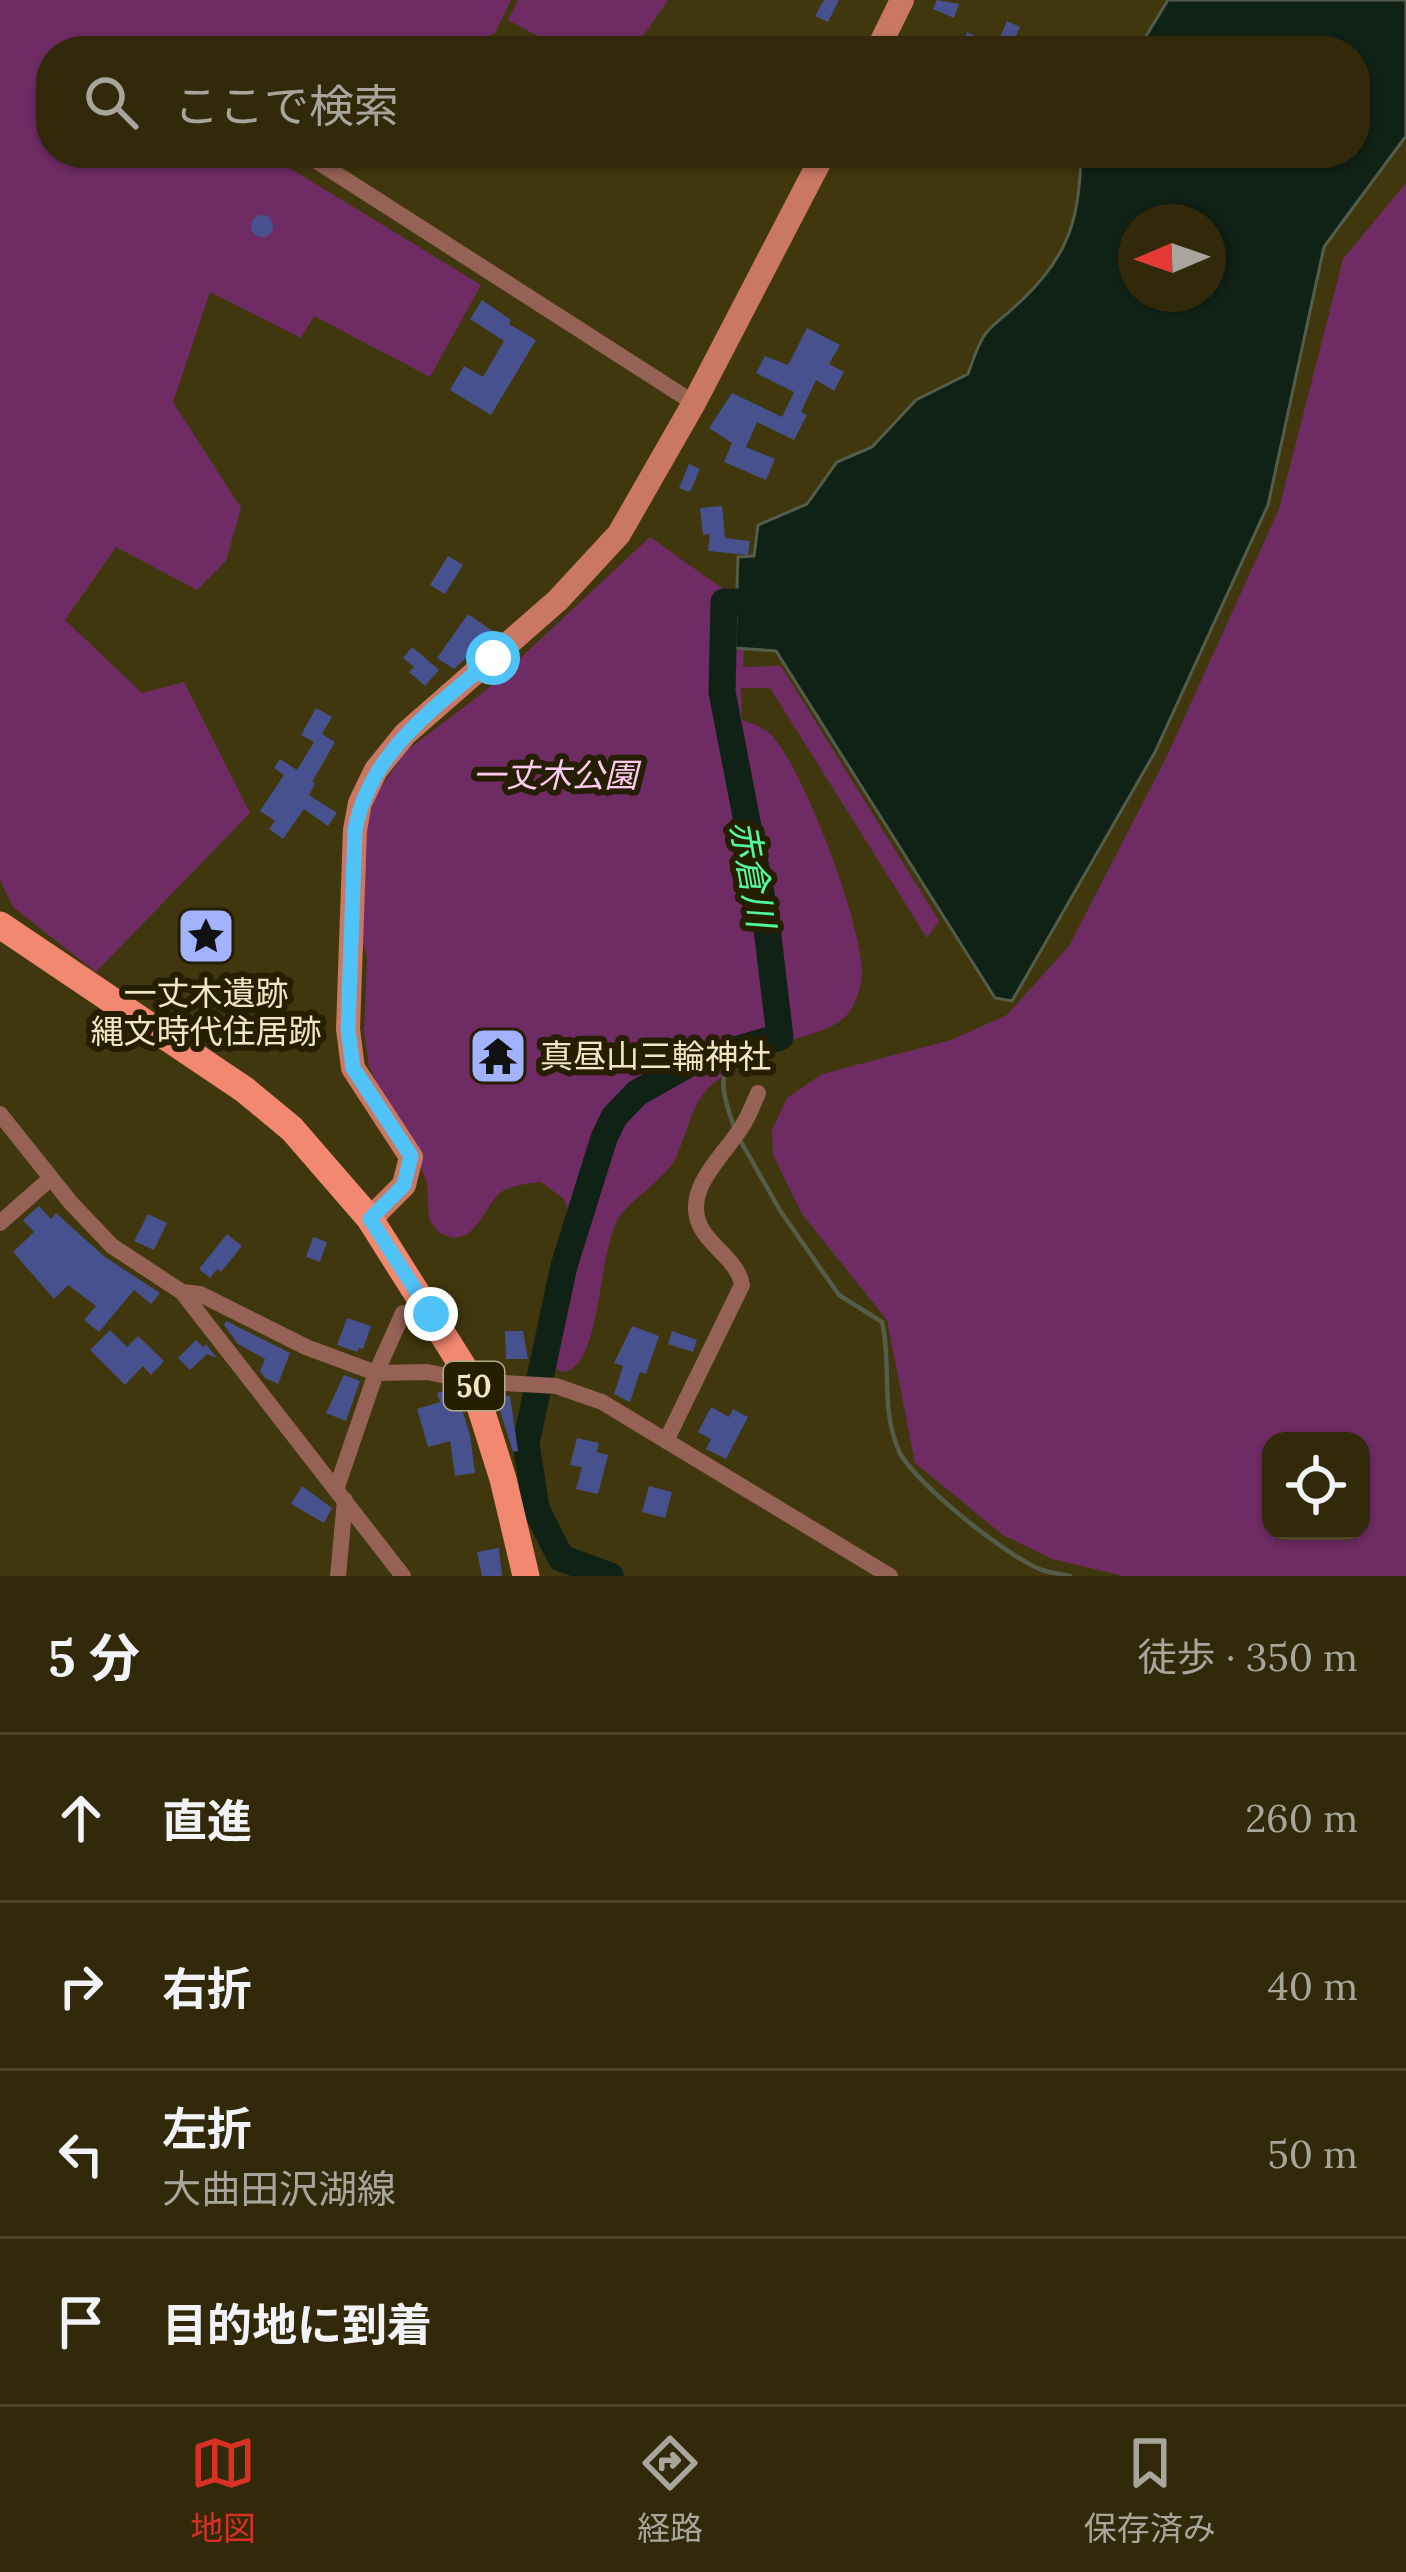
<!DOCTYPE html>
<html lang="ja">
<head>
<meta charset="utf-8">
<style>
  body { margin:0; font-family:Lora,"Noto Sans JP",serif; background:#393113; color:#f1f3f6 }
  .controls { position:absolute; right:36px; bottom:36px; display:grid; overflow:hidden; border-radius:24px; box-shadow:0 3px 9px #0004 }
  .controls button { width:108px; height:108px; display:grid; place-items:center; padding:0; border:0; border-bottom:3px solid #4c452b; background:#31290a; color:#f1f3f6; font:60px sans-serif }
  .compass { position:absolute; left:1118px; top:204px; width:108px; height:108px; border-radius:50%; background:#31290a; box-shadow:0 3px 9px #0004; rotate:268deg }
  .stop { position:absolute; width:36px; height:36px; margin:-27px; border:9px solid #4fc3f7; border-radius:50%; background:#fff }
  .stop.end { background:#4fc3f7; border-color:#fff; box-shadow:0 3px 12px #0008 }
  .list { margin:0; padding:0; list-style:none }
  h2 { display:flex; justify-content:space-between; align-items:center; height:156px; margin:0; padding:0 48px; font-size:51px }
  h2 small { font-size:39px; font-weight:400; color:#a8a69c }
  .list li { display:grid; grid-template-columns:78px 1fr auto; gap:36px; align-items:center; box-sizing:border-box; height:168px; padding:0 48px; border-top:3px solid #4c452b }
  .list b { display:block; font-size:45px; white-space:nowrap }
  .list p { margin:0; font-size:39px; white-space:nowrap; color:#a8a69c }
  .list em { font-size:39px; font-style:normal; color:#a8a69c }
  .icon { flex:none; width:66px; height:66px; fill:none; stroke:currentColor; stroke-width:2; stroke-linecap:round; stroke-linejoin:round }
  .map { position:relative; flex:none; width:1406px; height:1576px; overflow:hidden }
  .search { position:absolute; background:#31290a; box-shadow:0 3px 9px #0004; left:36px; right:36px; top:36px; height:132px; display:flex; align-items:center; gap:30px; box-sizing:border-box; padding:0 42px; border-radius:48px; color:#a8a69c; font-size:45px }
  .sheet { height:828px; background:#31290a }
  nav { display:flex; justify-content:space-around; align-items:center; box-sizing:border-box; height:168px; border-top:3px solid #4c452b; background:#31290a; font-size:33px; color:#a8a69c }
  nav a { display:grid; justify-items:center; gap:6px }
  nav .on { color:#d93025 }
  .map>svg:first-child { display:block }
  .green { fill:#6f2c64; fill-rule:evenodd }
  .water { fill:#102116; stroke:#545c4a; stroke-width:3; fill-rule:evenodd }
  .lines { fill:none; stroke-linecap:round; stroke-linejoin:round }
  .stream { stroke:#545c4a; stroke-width:4.5 }
  .river { stroke:#102116; stroke-width:27 }
  .building { fill:#47518d }
  .street { stroke:#966255; stroke-width:16 }
  .secondary { stroke:#ca7864; stroke-width:24 }
  .primary { stroke:#f2886f; stroke-width:27 }
  .route { stroke:#4fc3f7; stroke-width:15 }
  .labels { text-anchor:middle; dominant-baseline:central; stroke-width:12; stroke-linejoin:round; paint-order:stroke }
  .shield { fill:#261e00; stroke:#b4ab88; stroke-width:3 }
  .shield-label { font-size:30px; font-weight:bold; fill:#f1e7c3 }
  .park-label { font-size:33px; font-style:italic; fill:#fdcbf2; stroke:#261e00 }
  .poi-label { font-size:33px; fill:#f1e7c3; stroke:#261e00 }
  .water-label { font-size:36px; font-style:italic; fill:#54f99b; stroke:#261e00 }
</style>
</head>
<body>
<div class="map">
<svg width="1406" height="1576" viewBox="0 0 1406 1576">
  <rect width="100%" height="100%" fill="#41370e"/>
  <path class="green" d="M0,0h511l-16,33 -39,18h-405v102h214l216,132 -51,92 -116,-61 -13,22 -91,-46 -37,110 68,106 -15,53 -29,29 -81,-43 -51,73 77,73 42,-11 66,131 -154,159 -83,-65 -13,-27z
    M518,0h150l-35,51h-67l-58,-31z
    M1406,183v1393h-282l-72,-17 -49,-24 -88,-72 -28,-143 -85,-106 -29,-59 -1,-25 15,-32 35,-24 129,-34 56,-25 62,-69 98,-190 112,-247 64,-250zM1271,1441h90v90h-90z
    M650,537l97,69 -4,61 38,-1 158,255 -12,17 -157,-250h-29l1,32c12,4 22,7 31,17 32,36 90,189 89,237 -1,13 -7,33 -16,42 -16,15 -39,18 -58,26 -19,8 -65,31 -79,45 -19,19 -23,52 -35,74 -10,17 -38,36 -51,51 -28,31 -18,159 -62,160l-7,-6 -1,-15 23,-80 2,-33 -14,-39 -23,-17c-60,6 -39,20 -74,53l-14,3 -14,-5 -10,-14 -2,-36 -18,-47 -24,-36 -16,-34 -5,-34 3,-76 -7,-20 7,-110 8,-30 31,-45 78,-59z"/>
  <path class="water" d="M1168,0h238v136l-82,111 -56,258 -113,247 -143,249 -17,-3 -219,-347 -41,-3 3,-91 16,-1 4,-31 49,-21 30,-42 35,-15 44,-47 52,-26c18,-53 19,-40 55,-75 47,-45 57,-83 58,-146h274v-102h-218zM1136,222h72v72h-72z"/>
  <g class="lines">
    <path class="stream" d="M732,1050c-15,28 -8,50 3,79
      M740,1140l41,72 58,83 43,27c10,42 -2,87 17,129 15,32 110,107 143,119 9,3 19,4 28,6"/>
    <path class="river" d="M610,1576l-49,-18 -25,-49 -10,-66 38,-177 40,-128 10,-21 23,-24 53,-30 90,-26 -14,-117 -44,-228 2,-90h47"/>
  </g>
  <path class="building" d="M824,0h15l-11,22 -13,-6z
    M937,0l22,4 -5,14 -21,-9z
    M1007,21l13,6 -11,24h-39l-9,-4 6,-15 29,14z
    M251 226a11 11 0 1 1 22 0a11 11 0 1 1-22 0Z
    M482,300l29,20 -2,4 27,16 -45,75 -41,-25 14,-24 19,11 21,-36 -34,-22z
    M807,328l33,17 -11,19 15,8 -10,19 -18,-11 -15,32 6,3 -13,25 -37,-18 -11,25 29,12 -9,21 -42,-18 8,-19 -23,-15 23,-35 50,24 12,-25 -38,-19 9,-17 23,9z
    M689,464l11,5 -10,23 -11,-4z
    M722,506l3,32 25,3 -2,14 -40,-4 2,-17 -7,1 -3,-27z
    M448,556l15,9 -18,29 -15,-9z
    M468,614l26,18 -40,37 -17,-11z
    M412,647l27,23 -14,16 -16,-14 5,-5 -11,-9z
    M316,708l16,9 -10,17 13,8 -23,40 3,2 -6,11 28,18 -9,13 -24,-17 -21,30 -14,-10 6,-8 -15,-10 24,-36 -10,-7 6,-9 17,11 17,-28 -13,-7z
    M39,1206l12,13 5,-6 49,44 55,36 -9,11 -17,-14 -35,42 -15,-12 12,-14 -28,-21 -14,14 -41,-47 21,-20 -11,-12z
    M148,1214l19,9 -13,27 -20,-9z
    M227,1234l15,12 -21,26 -4,-3 -7,9 -11,-9z
    M313,1237l14,5 -7,20 -14,-5z
    M347,1318l24,8 -8,23 -4,-1 -2,4 -20,-7z
    M226,1321l64,32 -12,31 -13,-6 -5,-7 5,-12 -27,-15 -14,-19z
    M632,1326l27,10 -13,38 -6,-2 -10,30 -16,-8 9,-28 -9,-3z
    M110,1330l17,17 11,-11 26,25 -13,14 -8,-9 -18,19 -35,-35z
    M505,1331h18l5,28h-22z
    M672,1331l25,9 -4,12 -25,-8z
    M196,1340l7,7 3,-3 11,14 -10,-4 -17,16 -12,-12z
    M344,1375l16,6 -14,40 -20,-8z
    M449,1389l7,2 14,44 5,38 -20,3 -5,-35 -22,6 -11,-38 23,-7 -3,-9z
    M495,1395l15,1 8,55 -5,1z
    M711,1407l18,10 4,-8 15,8 -22,42 -20,-10 5,-10 -13,-7z
    M577,1438l22,5 -2,9 11,3 -10,39 -22,-5 6,-22 -12,-2z
    M302,1486l30,22 -8,15 -33,-19z
    M649,1486l23,6 -7,26 -23,-6z
    M499,1548l3,28h-20l-5,-24z"/>
  <g class="lines">
    <path class="street" d="M304,153l390,250
      M0,1114l71,89 41,43 70,46 221,284
      M0,1223l51,-45
      M182,1292l18,2 106,53 70,26 51,-1 45,9 84,5 46,16 288,174
      M666,1441l76,-156c-4,-23 -27,-35 -39,-54 -24,-38 19,-73 38,-103 7,-10 12,-23 17,-35
      M337,1487l39,-114 27,-60
      M338,1576l7,-76"/>
    <path class="secondary" d="M877,51l25,-51
      M370,1219l34,-34 7,-28 -58,-89 -5,-39 7,-199 5,-27 16,-33 29,-36 153,-134 61,-66 75,-131 130,-250"/>
    <path class="primary" d="M0,925l245,165 47,39 78,90 102,162 31,98 23,97"/>
  </g>
  <g class="lines">
    <path class="route" d="M431,1314l-61,-95 34,-34 7,-29 -58,-88 -5,-39 7,-199c15,-79 80,-122 138,-172"/>
  </g>
  <defs>
    <g id="sight-square" transform="scale(3)"><rect x="-9" y="-9" width="18" height="18" rx="4" fill="#a2b2fd" stroke="#261e00"/><path d="M0-6L1.8-2.2L6-1.7L2.9 1.2L3.7 5.4L0 3.3L-3.7 5.4L-2.9 1.2L-6-1.7L-1.8-2.2Z" fill="#111"/></g>
    <g id="temple-square" transform="scale(3)"><rect x="-9" y="-9" width="18" height="18" rx="4" fill="#a2b2fd" stroke="#261e00"/><path d="M0-6L5-2H3V0L6.5 2.5H4V6H1.5V3h-3V6H-4V2.5H-6.5L-3 0V-2H-5Z" fill="#111"/></g>
  </defs>
  <g fill-rule="evenodd">
    <use href="#sight-square" x="206" y="936"/>
    <use href="#temple-square" x="498" y="1056"/>
  </g>
  <g class="labels">
    <rect class="shield" x="444" y="1362" width="60" height="48" rx="9"/>
    <g class="shield-label">
      <text x="474" y="1386">50</text>
    </g>
    <g class="park-label">
      <text x="555" y="775">一丈木公園</text>
    </g>
    <g class="poi-label">
      <text x="206" y="993">一丈木遺跡<tspan x="206" dy="38">縄文時代住居跡</tspan></text>
      <text x="540" y="1056" text-anchor="start">真昼山三輪神社</text>
    </g>
    <g class="water-label">
      <text transform="translate(753 874) rotate(80)">赤倉川</text>
    </g>
  </g>
</svg>
<div class="controls">
<button><svg class="icon" aria-label="locate" viewBox="0 0 24 24"><circle cx="12" cy="12" r="6"/><path d="M12 2v4M12 18v4M2 12h4M18 12h4"/></svg></button>
</div>
<svg class="compass" viewBox="-18 -18 36 36"><path d="M0-13l5 13h-10z" fill="#e53935"/><path d="M0 13l5-13h-10z" fill="#a8a69c"/></svg>
<div class="stop" style="left:493px;top:658px"></div>
<div class="stop end" style="left:431px;top:1314px"></div>
<div class="search"><svg class="icon" aria-label="search" viewBox="0 0 24 24"><circle cx="10" cy="10" r="6"/><path d="M15 15l6 6"/></svg>ここで検索</div>
</div>
<section class="sheet">
<h2>5 分<small>徒歩 · 350 m</small></h2>
<ul class="list">
<li><svg class="icon" aria-label="ahead" viewBox="0 0 24 24"><path d="M12 20V5M6 11l6-6 6 6"/></svg><div><b>直進</b></div><em>260 m</em></li>
<li><svg class="icon" aria-label="right" viewBox="0 0 24 24"><path d="M7 20v-9h11M14 6l5 5-5 5"/></svg><div><b>右折</b></div><em>40 m</em></li>
<li><svg class="icon" aria-label="left" viewBox="0 0 24 24"><path d="M17 20v-9H6M10 6l-5 5 5 5"/></svg><div><b>左折</b><p>大曲田沢湖線</p></div><em>50 m</em></li>
<li><svg class="icon" aria-label="arrive" viewBox="0 0 24 24"><path d="M6 21V4h12l-3 4 3 4H6"/></svg><div><b>目的地に到着</b></div></li>
</ul>
</section>
<nav>
<a class="on"><svg class="icon" aria-label="map" viewBox="0 0 24 24"><path d="M3 6l6-2 6 2 6-2v14l-6 2-6-2-6 2zM9 4v14M15 6v14"/></svg>地図</a>
<a><svg class="icon" aria-label="directions" viewBox="0 0 24 24"><path d="M12 3l9 9-9 9-9-9zM9 14v-3h6M13 9l2 2-2 2"/></svg>経路</a>
<a><svg class="icon" aria-label="saved" viewBox="0 0 24 24"><path d="M7 4h10v16l-5-4-5 4z"/></svg>保存済み</a>
</nav>
</body>
</html>
